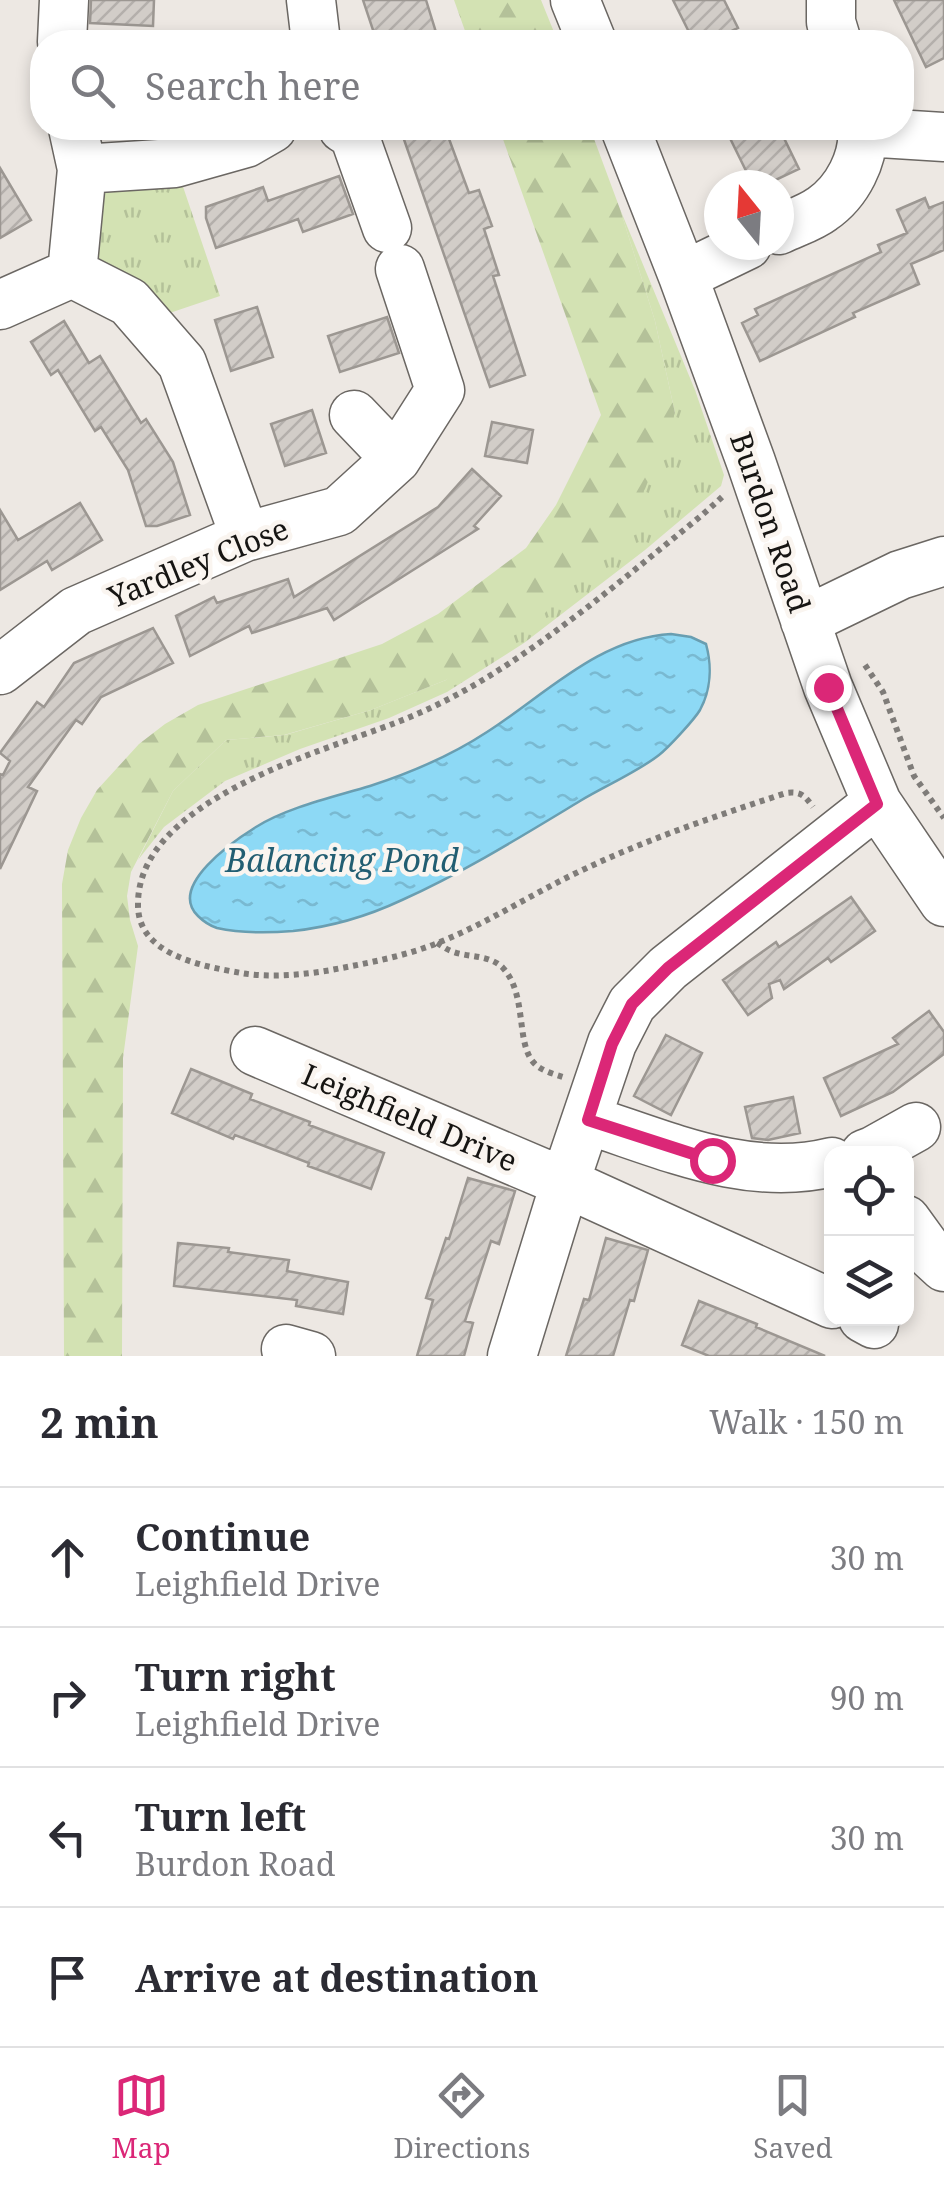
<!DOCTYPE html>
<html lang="en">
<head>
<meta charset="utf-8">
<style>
  body { margin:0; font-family:"Noto Serif",serif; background:#f7f7f7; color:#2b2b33 }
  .controls { position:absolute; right:30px; bottom:30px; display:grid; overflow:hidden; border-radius:20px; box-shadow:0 5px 15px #0003 }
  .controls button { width:90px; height:90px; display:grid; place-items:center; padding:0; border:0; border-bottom:2px solid #e1e1e2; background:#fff; color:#2b2b33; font:50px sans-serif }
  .compass { position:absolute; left:704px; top:170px; width:90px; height:90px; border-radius:50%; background:#fff; box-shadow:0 5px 15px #0003; rotate:342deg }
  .stop { position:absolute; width:30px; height:30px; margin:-22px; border:8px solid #db2777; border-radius:50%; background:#fff }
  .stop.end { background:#db2777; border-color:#fff; box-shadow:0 2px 10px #0008 }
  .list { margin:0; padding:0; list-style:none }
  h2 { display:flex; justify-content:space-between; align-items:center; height:130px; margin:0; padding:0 40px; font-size:42px }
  h2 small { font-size:32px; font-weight:400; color:#7c7c81 }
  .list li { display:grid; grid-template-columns:65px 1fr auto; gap:30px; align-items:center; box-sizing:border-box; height:140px; padding:0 40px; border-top:2px solid #e1e1e2 }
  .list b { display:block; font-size:38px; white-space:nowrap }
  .list p { margin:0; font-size:32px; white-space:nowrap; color:#7c7c81 }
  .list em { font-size:32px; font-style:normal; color:#7c7c81 }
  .icon { flex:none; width:55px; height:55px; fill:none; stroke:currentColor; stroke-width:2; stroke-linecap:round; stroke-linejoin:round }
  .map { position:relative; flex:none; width:944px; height:1356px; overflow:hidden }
  .search { position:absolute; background:#fff; box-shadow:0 5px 15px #0003; left:30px; right:30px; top:30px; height:110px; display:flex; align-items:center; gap:25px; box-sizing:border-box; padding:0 35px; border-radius:40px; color:#7c7c81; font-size:38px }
  .sheet { height:690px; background:#fff }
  nav { display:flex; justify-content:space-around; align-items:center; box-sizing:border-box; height:140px; border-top:2px solid #e1e1e2; background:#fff; font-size:28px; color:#7c7c81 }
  nav a { display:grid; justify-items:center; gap:5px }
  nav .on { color:#db2777 }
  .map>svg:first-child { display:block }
  .grass { fill:url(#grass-tufts) }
  .forest { fill:url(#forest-firs) }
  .water { fill:url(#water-ripples); stroke:#699eb1; stroke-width:2.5 }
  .building { fill:url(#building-hatch); stroke:#9c9792; stroke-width:2.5 }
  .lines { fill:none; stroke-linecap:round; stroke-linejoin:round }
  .minor-casing { stroke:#6b6763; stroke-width:51 }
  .path { stroke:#7f7c79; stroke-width:6; stroke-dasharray:5 5; stroke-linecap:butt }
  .minor { stroke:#fff; stroke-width:48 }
  .route { stroke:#db2777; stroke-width:12 }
  .labels { text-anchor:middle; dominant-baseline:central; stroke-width:9; stroke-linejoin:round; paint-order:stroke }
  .street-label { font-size:30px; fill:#161513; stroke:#faf5f0 }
  .water-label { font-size:32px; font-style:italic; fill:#225e72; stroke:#faf5f0 }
</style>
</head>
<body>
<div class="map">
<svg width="944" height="1356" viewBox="0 0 944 1356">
  <defs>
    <pattern id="grass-tufts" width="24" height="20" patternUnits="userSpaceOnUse" patternTransform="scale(2.5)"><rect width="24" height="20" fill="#d3e2b3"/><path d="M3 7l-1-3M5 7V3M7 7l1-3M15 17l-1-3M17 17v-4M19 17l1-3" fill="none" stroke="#b4c199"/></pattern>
    <pattern id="forest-firs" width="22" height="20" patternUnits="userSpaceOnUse" patternTransform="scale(2.5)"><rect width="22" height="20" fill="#d3e2b3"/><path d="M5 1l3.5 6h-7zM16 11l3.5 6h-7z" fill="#b4c199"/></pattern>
    <pattern id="water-ripples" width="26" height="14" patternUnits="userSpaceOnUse" patternTransform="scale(2.5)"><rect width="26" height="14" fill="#8dd9f5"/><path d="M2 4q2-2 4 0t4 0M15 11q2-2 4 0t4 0" fill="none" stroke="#79b9d1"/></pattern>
    <pattern id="building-hatch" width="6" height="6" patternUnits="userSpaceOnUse" patternTransform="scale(2.5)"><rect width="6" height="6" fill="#d2cdc8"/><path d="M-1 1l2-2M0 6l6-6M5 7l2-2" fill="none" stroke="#b4afab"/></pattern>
  </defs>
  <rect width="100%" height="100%" fill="#ede8e3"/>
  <path class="grass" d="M175,163l45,133 -74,25 -74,-48 10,-104z
    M620,209l75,181 29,85 -3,11 -76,64 -121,93 -77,49 -58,26 -89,31 -75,32 -61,46 -26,33 35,-69 53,-51 59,-5 86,-25 75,-30 229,-267 -20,-92z"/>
  <path class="forest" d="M454,0h87l17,42h-89z
    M499,128h91l30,81 35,112 20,92 -30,76 -43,67 -63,63 -93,61 -75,30 -87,25 -58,5 -53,51 -42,81 -4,24 3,24 8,26 -15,112 -1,298h-58l-2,-472 6,-34 13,-32 16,-28 42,-46 26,-20 33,-19 184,-61 56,-30 88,-66 30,-43 45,-90z"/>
  <path class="water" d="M671,634l20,3 15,7c6,22 5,46 -6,66 -6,10 -32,38 -41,45 -20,16 -56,32 -79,46 -58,35 -116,71 -178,99 -34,16 -72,27 -109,31 -24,2 -53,2 -76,-3 -6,-2 -14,-7 -19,-12 -31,-30 37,-76 58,-89 32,-20 78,-30 114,-41 40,-13 82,-31 117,-54 58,-37 112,-94 184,-98z"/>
  <path class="building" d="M91,0h63l-1,26 -63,-3z
    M363,0h63l13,42h-62z
    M673,0h51l14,28 -29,14h-15z
    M894,0h50v58l-18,9z
    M400,128h45l24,65 10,-3 13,36 -8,3 15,46 -6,1 32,99 -35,12z
    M725,128h34l5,9 16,-7 19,39 -34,16h-12z
    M0,168l31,52 -31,18z
    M339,176l14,38 -50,18 -5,-13 -82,29 -10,-30v-11l57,-20 5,14z
    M925,198l4,10 15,-6v48l-33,14 8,20 -66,29 2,4 -95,44 -18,-38 16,-8 -3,-6 126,-57 -3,-7 29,-12 -10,-23z
    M257,307l16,50 -42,14 -16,-51z
    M387,317l12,36 -59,19 -12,-36z
    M64,321l25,42 11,-7 41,67 5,-4 27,43 17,53 -33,11h-11l-18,-56 -27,-43 -6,4 -37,-61 -7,5 -20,-33z
    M312,410l14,43 -41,13 -14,-42z
    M492,422l41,8 -6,33 -42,-7z
    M472,469l29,27 -27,30 4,3 -144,91 -7,-12 -75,25 -3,-7 -59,30 -14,-40 38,-19 3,6 71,-24 6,18 144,-90z
    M80,503l22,37 -50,30 -5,-9 -47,29v-80l18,30z
    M153,628l20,35 -72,34 -19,27 -6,-4 -48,67 9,4 -37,78v-95l3,1 7,-14 -10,-8 37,-51 7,5 30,-44z
    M851,897l24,34 -44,31 -3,-4 -44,31 -4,-9 -11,4 3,14 -24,17 -25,-35 53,-38 3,5z
    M929,1011l15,21v22l-51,38 -52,24 -17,-38 74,-34 -5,-6z
    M666,1035l36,18 -31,62 -37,-19z
    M191,1069l61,25 -2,5 60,23 -1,3 75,28 -13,36 -63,-23 1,-3 -74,-28 -2,4 -61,-26z
    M793,1097l7,36 -32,7 -16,-2 -7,-31z
    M468,1178l47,13 -16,53 -8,-3 -26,80 8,2 -9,33h-47l16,-56 -7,-2 20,-60 3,1z
    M606,1238l42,12 -14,51 -4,-1 -17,56h-47l18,-57 5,1z
    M178,1243l51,5 -1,4 61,8 -2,11 61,11 -5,32 -47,-8 1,-6 -123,-14z
    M699,1301l58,23 -1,3 69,29h-116l-27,-11z"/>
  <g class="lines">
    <g class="minor-casing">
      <path id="minor" d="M311,0l5,42
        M575,0l17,42
        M831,0v22l6,20
        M62,42l2,-42
        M343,128l11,7 33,93
        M625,128l58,148 68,186 77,225 49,116 67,99
        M864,132l80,5
        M82,169l93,-6 71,-20 26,-15
        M779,230c14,-7 31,-12 43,-21 25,-17 43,-51 40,-81
        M72,273l10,-104 -9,-41
        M683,276l64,-31
        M0,305l72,-32 57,29 53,61 63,174
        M354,415l42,44
        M805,621l95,-46 44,-14
        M0,670l76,-59 169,-74 94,-26 57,-52 44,-69 -40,-121
        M255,1051l311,132 266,121
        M588,1120c78,25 160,63 244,42
        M865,1154l8,-3 43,-24
        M906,1220l26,36 12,11
        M863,1318l11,6
        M286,1349l25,7
        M512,1356l59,-192 41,-121 20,-39 36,-36 209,-165"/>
    </g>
    <path class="path" d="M722,497c-21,20 -46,39 -69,58 -48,39 -98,79 -151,113 -34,22 -70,41 -107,55 -77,30 -257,78 -257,181 -1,51 64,62 103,69 29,5 61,2 90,-3 37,-7 75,-14 109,-28 52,-21 98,-52 149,-75 64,-30 130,-52 197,-74 15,-2 19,3 27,14
      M865,665l18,27 31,84 30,42
      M437,943c5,3 9,6 14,8 17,7 38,3 52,17 25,27 12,77 32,96 7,7 19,10 28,13"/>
    <use href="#minor" class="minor"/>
  </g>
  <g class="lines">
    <path class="route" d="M712,1160l-124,-40 24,-76 20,-40 36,-36 209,-164 -49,-117"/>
  </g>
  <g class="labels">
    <g class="street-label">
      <text transform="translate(771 522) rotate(71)">Burdon Road</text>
      <text transform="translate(198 562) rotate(-22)">Yardley Close</text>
      <text transform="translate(410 1117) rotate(23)">Leighfield Drive</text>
    </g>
    <g class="water-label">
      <text x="342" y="859">Balancing Pond</text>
    </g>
  </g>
</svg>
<div class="controls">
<button><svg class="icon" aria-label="locate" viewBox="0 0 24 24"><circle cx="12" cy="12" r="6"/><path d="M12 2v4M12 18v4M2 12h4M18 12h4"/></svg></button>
<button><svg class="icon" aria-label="layers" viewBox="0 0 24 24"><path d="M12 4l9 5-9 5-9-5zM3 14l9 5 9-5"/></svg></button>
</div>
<svg class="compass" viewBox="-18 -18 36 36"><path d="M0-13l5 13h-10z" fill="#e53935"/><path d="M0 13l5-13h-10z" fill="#7c7c81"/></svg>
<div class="stop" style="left:712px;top:1160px"></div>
<div class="stop end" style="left:828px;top:687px"></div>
<div class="search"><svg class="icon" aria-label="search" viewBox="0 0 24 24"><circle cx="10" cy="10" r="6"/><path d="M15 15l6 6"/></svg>Search here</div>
</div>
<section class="sheet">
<h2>2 min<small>Walk · 150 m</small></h2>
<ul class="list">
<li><svg class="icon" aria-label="ahead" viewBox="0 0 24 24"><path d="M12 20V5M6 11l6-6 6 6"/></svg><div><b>Continue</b><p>Leighfield Drive</p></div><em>30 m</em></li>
<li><svg class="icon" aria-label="right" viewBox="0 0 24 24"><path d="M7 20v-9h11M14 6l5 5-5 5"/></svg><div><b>Turn right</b><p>Leighfield Drive</p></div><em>90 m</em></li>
<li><svg class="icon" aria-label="left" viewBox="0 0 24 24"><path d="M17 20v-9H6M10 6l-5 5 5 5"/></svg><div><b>Turn left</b><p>Burdon Road</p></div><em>30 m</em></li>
<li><svg class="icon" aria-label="arrive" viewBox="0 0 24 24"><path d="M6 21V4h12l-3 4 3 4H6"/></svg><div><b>Arrive at destination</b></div></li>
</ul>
</section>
<nav>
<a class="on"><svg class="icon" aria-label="map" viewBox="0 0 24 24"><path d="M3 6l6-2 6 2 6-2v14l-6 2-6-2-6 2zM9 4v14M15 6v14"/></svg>Map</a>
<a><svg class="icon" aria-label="directions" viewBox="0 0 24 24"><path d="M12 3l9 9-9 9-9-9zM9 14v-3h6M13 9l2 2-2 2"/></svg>Directions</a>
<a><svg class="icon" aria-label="saved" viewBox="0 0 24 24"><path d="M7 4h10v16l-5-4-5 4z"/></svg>Saved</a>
</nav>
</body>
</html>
